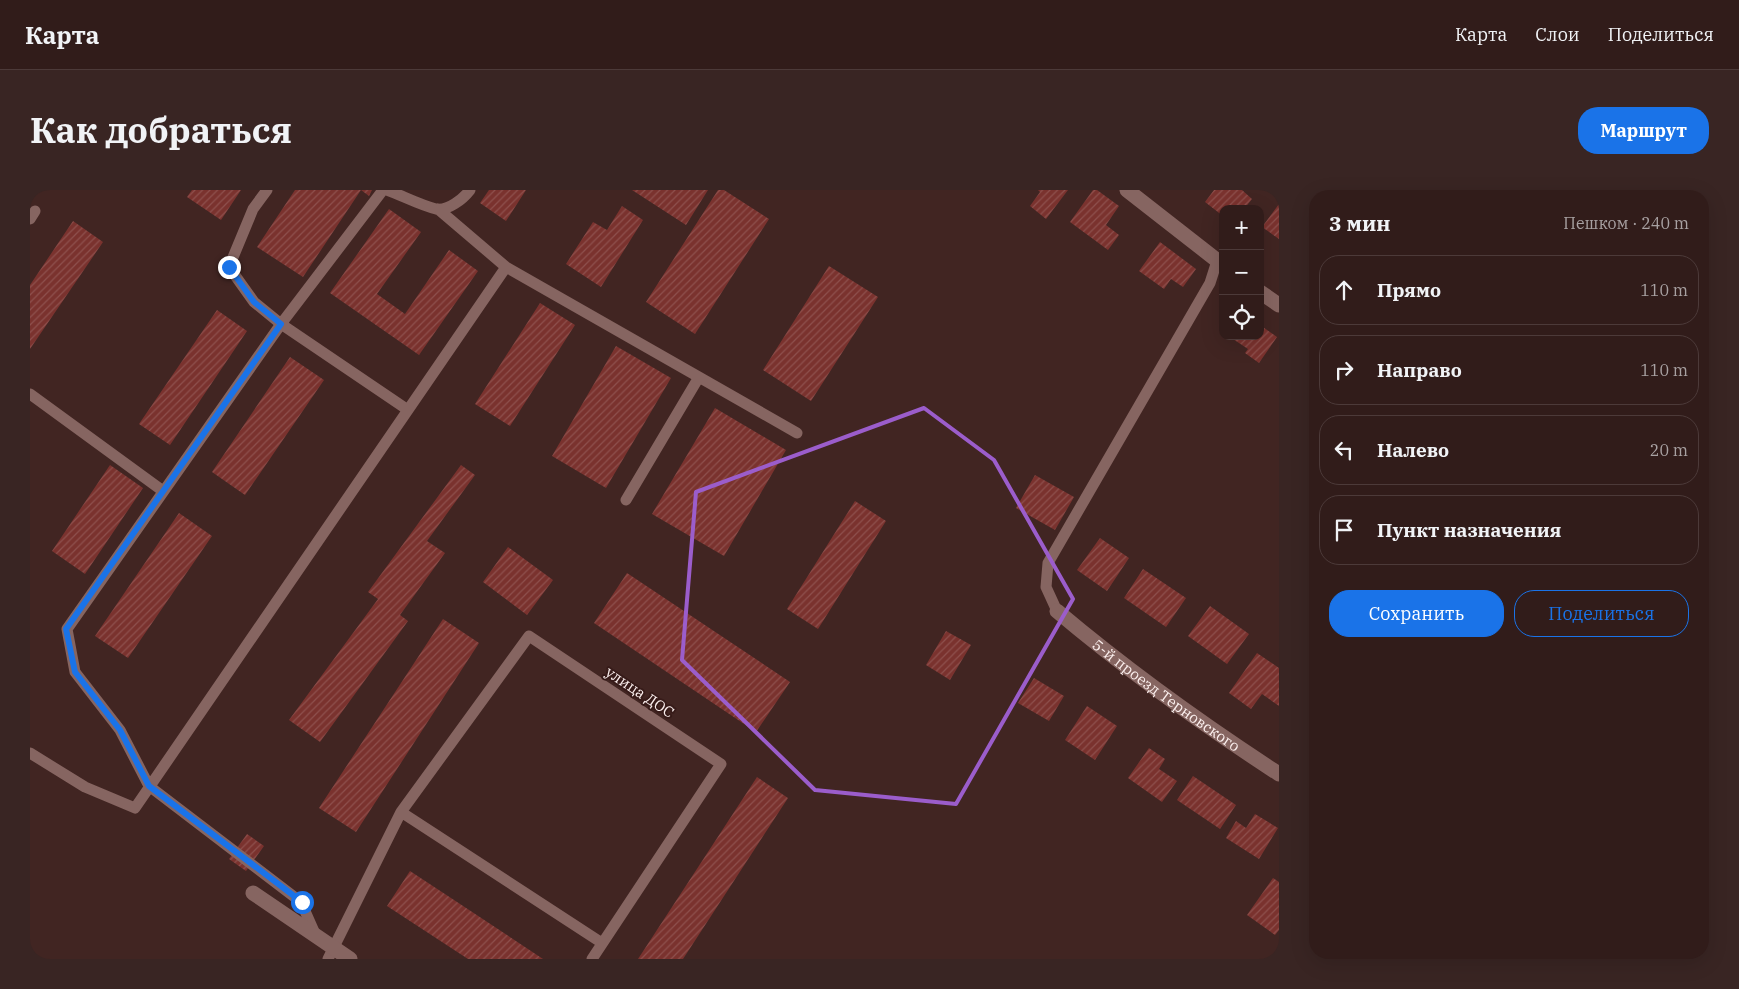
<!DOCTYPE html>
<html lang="ru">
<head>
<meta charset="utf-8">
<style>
  body { margin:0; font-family:"IBM Plex Serif",serif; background:#392523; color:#f1f3f6 }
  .controls { position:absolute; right:15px; top:15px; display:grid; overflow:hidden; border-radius:10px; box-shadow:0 5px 20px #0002 }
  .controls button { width:45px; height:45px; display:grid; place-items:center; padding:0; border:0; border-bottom:1px solid #4c3a39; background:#311c1a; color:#f1f3f6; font:25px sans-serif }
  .stop { position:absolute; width:15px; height:15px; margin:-11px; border:4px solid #1a73e8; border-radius:50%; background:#fff }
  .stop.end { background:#1a73e8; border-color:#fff; box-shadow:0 1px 5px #0008 }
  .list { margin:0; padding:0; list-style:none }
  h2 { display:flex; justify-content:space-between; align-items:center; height:65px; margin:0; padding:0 20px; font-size:21px }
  h2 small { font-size:16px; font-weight:400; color:#a8a1a2 }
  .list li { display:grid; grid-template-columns:32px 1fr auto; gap:15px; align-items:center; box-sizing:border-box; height:70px; margin:0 10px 10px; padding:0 10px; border:1px solid #4c3a39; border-radius:20px }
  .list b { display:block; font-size:19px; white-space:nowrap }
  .list em { font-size:16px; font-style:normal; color:#a8a1a2 }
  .actions { display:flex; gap:10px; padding:15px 20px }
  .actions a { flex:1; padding:11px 0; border:1px solid #1a73e8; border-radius:20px; text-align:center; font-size:18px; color:#1a73e8 }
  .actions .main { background:#1a73e8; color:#fff }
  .icon { flex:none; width:28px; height:28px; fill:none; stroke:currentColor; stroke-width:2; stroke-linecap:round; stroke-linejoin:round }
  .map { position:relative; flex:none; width:1249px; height:769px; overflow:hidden; border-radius:20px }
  header { display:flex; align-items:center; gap:30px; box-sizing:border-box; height:70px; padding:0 25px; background:#311c1a; border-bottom:1px solid #4c3a39 }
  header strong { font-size:24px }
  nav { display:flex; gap:28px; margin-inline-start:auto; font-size:18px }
  .intro { display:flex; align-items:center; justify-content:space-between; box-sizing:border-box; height:120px; padding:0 30px }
  h1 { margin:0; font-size:35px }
  .button { padding:12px 22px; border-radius:20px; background:#1a73e8; color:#fff; font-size:18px; font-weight:700 }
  main { display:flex; gap:30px; padding:0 30px }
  aside { flex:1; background:#311c1a; border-radius:20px; box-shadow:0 5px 20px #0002 }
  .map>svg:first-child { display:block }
  .building { fill:url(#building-hatch) }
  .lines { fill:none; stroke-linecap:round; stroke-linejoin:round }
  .lane { stroke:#866561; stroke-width:11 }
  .street { stroke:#866561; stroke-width:15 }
  .route { stroke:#1a73e8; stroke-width:6 }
  .marked { fill:none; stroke:#9b5dcb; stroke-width:4; stroke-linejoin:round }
  .labels { text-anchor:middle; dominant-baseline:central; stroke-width:4; stroke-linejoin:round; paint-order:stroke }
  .street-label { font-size:15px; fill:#fcf0ef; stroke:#371b19 }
</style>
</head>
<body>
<header>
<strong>Карта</strong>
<nav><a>Карта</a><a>Слои</a><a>Поделиться</a></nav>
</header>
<div class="intro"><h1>Как добраться</h1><a class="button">Маршрут</a></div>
<main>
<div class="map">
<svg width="1249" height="769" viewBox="0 0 1249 769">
  <defs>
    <pattern id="building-hatch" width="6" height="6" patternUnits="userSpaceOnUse" patternTransform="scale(1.25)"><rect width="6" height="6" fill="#7a322e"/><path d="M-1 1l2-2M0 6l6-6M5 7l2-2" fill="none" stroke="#8e504d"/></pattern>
  </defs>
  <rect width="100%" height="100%" fill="#412522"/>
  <path class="building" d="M162,0h49l-20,30 -34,-23z
    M265,0h77l-3,6 -8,-6 -58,87 -46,-30z
    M459,0h37l-20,31 -26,-18z
    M602,0h76l-22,35z
    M688,0h6l45,29 -74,115 -49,-32z
    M1008,0h30l-22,29 -16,-13 10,-14z
    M1063,0h4l22,16 -13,19 13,10 -11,15 -38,-28z
    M1184,0h28l10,9 -8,10h-21v7l-18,-14z
    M1249,14v35l-17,-12z
    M592,16l21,14 -42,67 -35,-23 27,-42 14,8z
    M359,19l32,23 -44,62 28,20 44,-64 29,21 -59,84 -89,-62z
    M43,31l30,21 -73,107v-64z
    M1130,52l36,27 -13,18 -12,-8 -7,10 -25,-18z
    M799,76l49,31 -67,104 -48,-31z
    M510,113l35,22 -65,101 -35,-22z
    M187,120l30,21 -77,114 -31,-21z
    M1230,135l17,12 -18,26 -14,-10 3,-4 -15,-10 2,-3h25z
    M586,156l55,32 -65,110 -54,-32z
    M260,167l34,23 -79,115 -33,-23z
    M685,218l71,42 -62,106 -72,-42z
    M80,275l33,23 -58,86 -33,-23z
    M431,275l14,10 -48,66 18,12 -45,62 8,6 -88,121 -31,-22 89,-121 -10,-7z
    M1005,285l39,22 -19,33 -39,-22z
    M825,311l31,20 -68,108 -31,-20z
    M149,323l33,23 -84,122 -33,-22z
    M1070,348l29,20 -22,33 -30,-21z
    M478,357l45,33 -26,35 -44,-33z
    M1113,379l43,29 -20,29 -42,-29z
    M597,383l163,109 -34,50 -162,-109z
    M1180,416l39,28 -22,30 -39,-28z
    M413,429l36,24 -123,189 -37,-24z
    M916,441l25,14 -21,35 -24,-15z
    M1227,463l22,15v38l-17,-12 -11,15 -22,-16z
    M1004,488l30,18 -15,25 -31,-18z
    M1057,516l30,20 -22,34 -30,-20z
    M1119,558l16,11 -6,10 18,12 -15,21 -34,-24z
    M1163,586l43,29 -16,24 -43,-29z
    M727,587l31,21 -105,161h-45z
    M1225,624l23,14 -19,31 -33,-21 10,-17 10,7z
    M217,644l17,12 -18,25 -17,-12z
    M380,681l41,27 92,61h-75l-81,-53z
    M1243,688l6,4v48l-4,5 -28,-20z"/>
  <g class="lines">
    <path class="lane" d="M237,0l-14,19 -24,58 25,35 27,22 -214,305 8,43 45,58 29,56 152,116 15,34
      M353,0l-102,134 127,86
      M357,0c16,6 33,15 49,19 12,2 27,-10 34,-19
      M408,19l68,58
      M0,29l5,-8
      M0,204l133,97
      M596,310l73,-123
      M1027,421l-11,-24 2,-24 162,-280 7,-22
      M0,563l55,34 50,21 371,-541 291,166
      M371,622l128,-176 192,128 -129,195
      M298,769l73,-147 201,131"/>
    <g class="street">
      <path d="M1097,0l96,75"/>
      <path d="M1230,102l19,13"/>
      <path id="s1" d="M1027,421c70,59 145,113 222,163"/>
      <path d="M223,703l97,66"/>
    </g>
  </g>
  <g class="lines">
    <path class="route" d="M199,77l25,35 27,22 -215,305 9,43 45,58 29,56 153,116"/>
  </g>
  <path class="marked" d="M894,218l70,52 79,139 -117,205 -141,-14 -133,-130 14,-168z"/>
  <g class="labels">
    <g class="street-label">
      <text transform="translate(610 502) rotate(34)">улица ДОС</text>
      <text stroke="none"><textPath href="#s1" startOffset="138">5-й проезд Терновского</textPath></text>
    </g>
  </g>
</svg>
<div class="controls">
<button>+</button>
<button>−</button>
<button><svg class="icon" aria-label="locate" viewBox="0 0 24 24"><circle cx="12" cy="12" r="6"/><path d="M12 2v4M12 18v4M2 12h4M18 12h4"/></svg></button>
</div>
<div class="stop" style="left:272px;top:712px"></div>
<div class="stop end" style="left:199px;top:77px"></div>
</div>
<aside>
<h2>3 мин<small>Пешком · 240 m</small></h2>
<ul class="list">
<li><svg class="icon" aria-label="ahead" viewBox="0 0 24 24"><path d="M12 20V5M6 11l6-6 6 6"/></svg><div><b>Прямо</b></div><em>110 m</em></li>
<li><svg class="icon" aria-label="right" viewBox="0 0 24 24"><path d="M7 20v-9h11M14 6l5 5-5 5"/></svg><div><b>Направо</b></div><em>110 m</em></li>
<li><svg class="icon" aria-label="left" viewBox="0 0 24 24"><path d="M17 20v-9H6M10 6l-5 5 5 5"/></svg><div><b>Налево</b></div><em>20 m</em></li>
<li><svg class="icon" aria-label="arrive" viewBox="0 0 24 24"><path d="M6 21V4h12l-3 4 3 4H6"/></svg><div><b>Пункт назначения</b></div></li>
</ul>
<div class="actions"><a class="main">Сохранить</a><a>Поделиться</a></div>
</aside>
</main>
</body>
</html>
